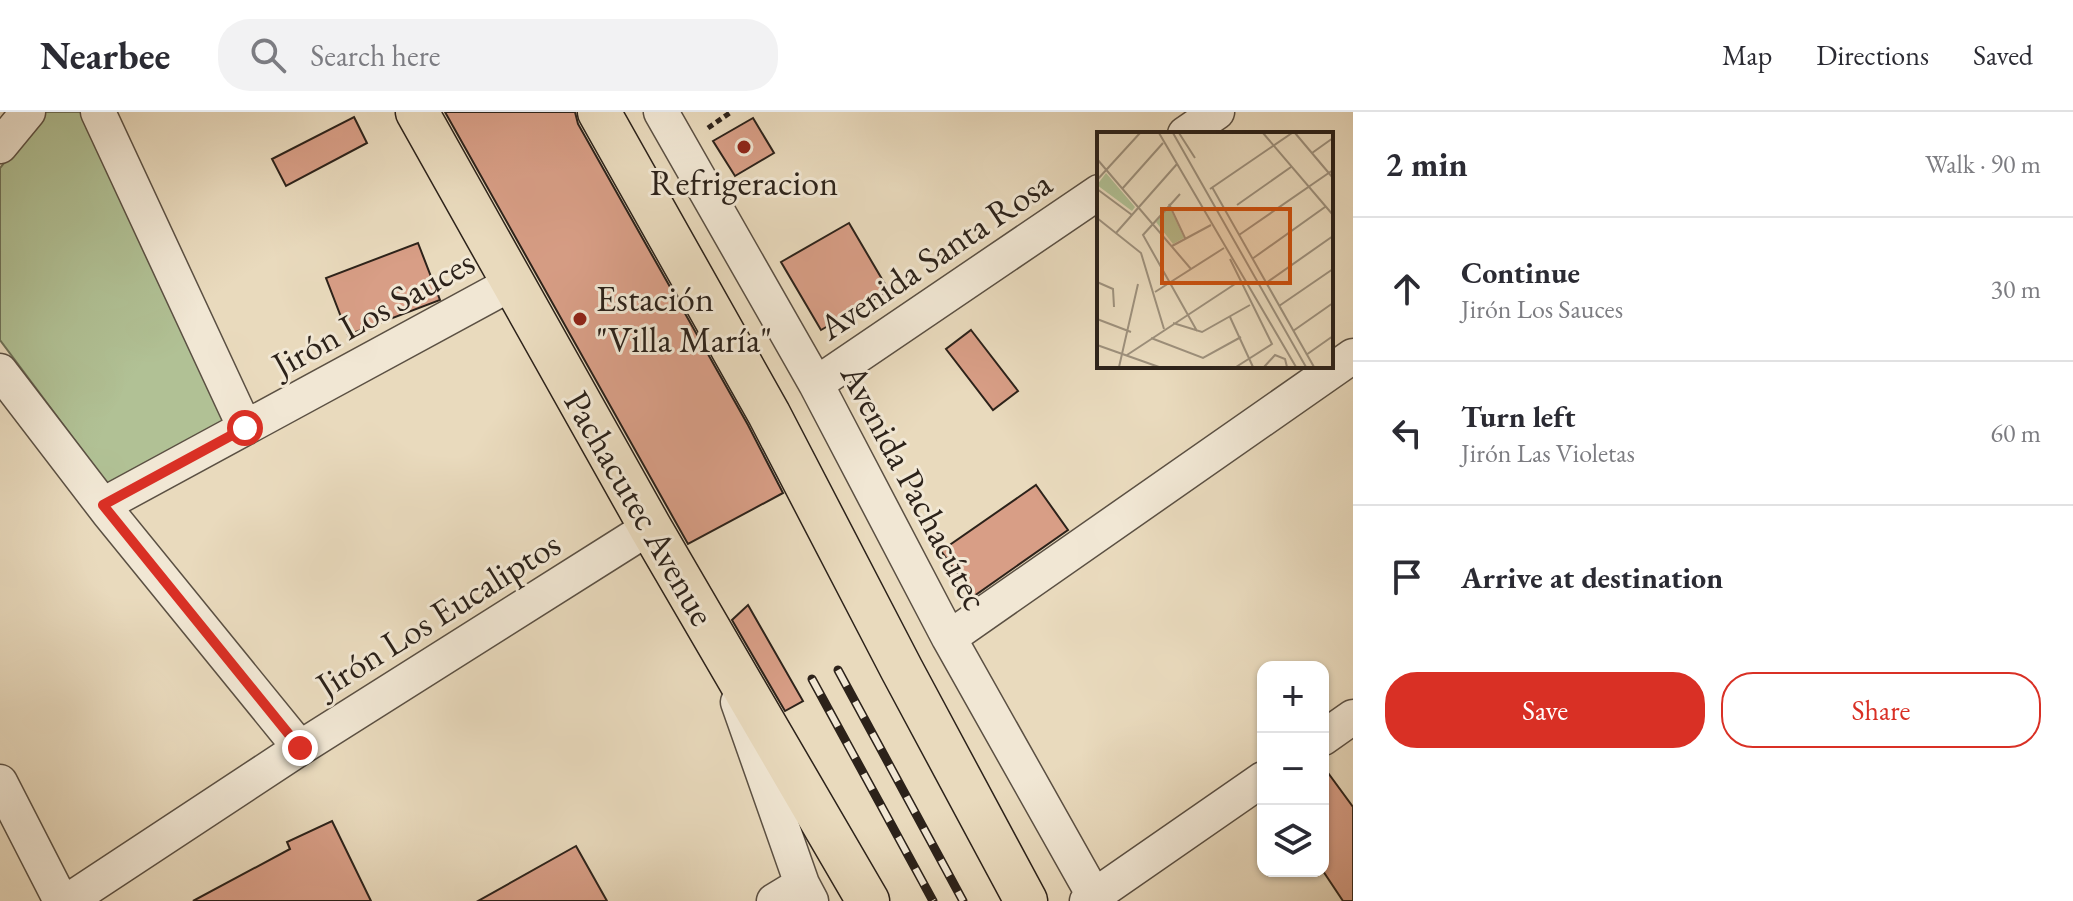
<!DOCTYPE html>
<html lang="en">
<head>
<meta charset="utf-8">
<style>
  body { margin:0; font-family:"EB Garamond",serif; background:#f2f2f3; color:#2b2b33 }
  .controls { position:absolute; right:24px; bottom:24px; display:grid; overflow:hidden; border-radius:16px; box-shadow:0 2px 6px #0004 }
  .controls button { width:72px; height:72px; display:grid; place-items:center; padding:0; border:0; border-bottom:2px solid #e1e1e2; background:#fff; color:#2b2b33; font:40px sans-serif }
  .stop { position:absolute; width:24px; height:24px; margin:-18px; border:6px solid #d93025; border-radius:50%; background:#fff }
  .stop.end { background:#d93025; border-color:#fff; box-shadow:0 2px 8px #0008 }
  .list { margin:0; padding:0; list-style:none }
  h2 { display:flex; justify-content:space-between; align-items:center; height:104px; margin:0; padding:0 32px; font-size:34px }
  h2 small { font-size:26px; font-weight:400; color:#7c7c81 }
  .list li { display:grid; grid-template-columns:52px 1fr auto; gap:24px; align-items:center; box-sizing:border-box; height:144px; padding:0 32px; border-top:2px solid #e1e1e2 }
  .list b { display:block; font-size:30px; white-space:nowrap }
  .list p { margin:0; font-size:26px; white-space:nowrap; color:#7c7c81 }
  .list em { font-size:26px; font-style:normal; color:#7c7c81 }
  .actions { display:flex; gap:16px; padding:24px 32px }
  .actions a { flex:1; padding:18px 0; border:2px solid #d93025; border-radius:32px; text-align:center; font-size:28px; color:#d93025 }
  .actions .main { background:#d93025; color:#fff }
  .icon { flex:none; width:44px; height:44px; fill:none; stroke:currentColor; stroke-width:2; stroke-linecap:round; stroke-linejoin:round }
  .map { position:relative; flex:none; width:1353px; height:789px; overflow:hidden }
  header { display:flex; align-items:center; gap:48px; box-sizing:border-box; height:112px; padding:0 40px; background:#fff; border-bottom:2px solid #e1e1e2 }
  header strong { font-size:38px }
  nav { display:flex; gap:44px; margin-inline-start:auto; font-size:28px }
  .search { width:560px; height:72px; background:#f2f2f3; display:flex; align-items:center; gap:20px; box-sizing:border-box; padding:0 28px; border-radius:32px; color:#7c7c81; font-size:30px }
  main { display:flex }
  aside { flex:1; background:#fff }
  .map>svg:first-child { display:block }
  .green { fill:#b1c195; stroke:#6e7258; stroke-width:2 }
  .building { fill:#d89e86; stroke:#2c221a; stroke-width:2 }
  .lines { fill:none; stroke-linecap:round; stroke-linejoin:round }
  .minor-casing { stroke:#5b5043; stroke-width:37 }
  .major-casing { stroke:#2c221a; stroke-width:45 }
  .path { stroke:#2c221a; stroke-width:5; stroke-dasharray:6 4; stroke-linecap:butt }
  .minor { stroke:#f1e7d4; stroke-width:34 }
  .major { stroke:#e9dabd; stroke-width:42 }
  .rail-casing { stroke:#2c221a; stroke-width:9 }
  .rail { stroke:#f1e7d4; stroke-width:6; stroke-dasharray:18; stroke-linecap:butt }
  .route { stroke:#d93025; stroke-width:10 }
  .poi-dot { fill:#8f2418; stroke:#f1e7d4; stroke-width:3 }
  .labels { text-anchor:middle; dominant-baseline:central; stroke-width:6; stroke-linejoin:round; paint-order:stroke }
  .poi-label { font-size:36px; fill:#2c221a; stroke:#f1e7d4 }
  .street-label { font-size:36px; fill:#2c221a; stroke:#f1e7d4 }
  .inset-road { fill:none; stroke:#9d907c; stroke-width:2 }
  .view { fill:#cc510e; fill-opacity:0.15; stroke:#cc510e; stroke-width:4 }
  .inset-edge { fill:none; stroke:#2c221a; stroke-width:4 }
</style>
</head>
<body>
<header>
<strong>Nearbee</strong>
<div class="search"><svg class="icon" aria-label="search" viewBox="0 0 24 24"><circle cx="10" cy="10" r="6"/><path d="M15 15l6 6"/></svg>Search here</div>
<nav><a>Map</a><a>Directions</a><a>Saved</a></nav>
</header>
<main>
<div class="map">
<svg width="1353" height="789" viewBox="0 0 1353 789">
  <rect width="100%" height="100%" fill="#e9dabd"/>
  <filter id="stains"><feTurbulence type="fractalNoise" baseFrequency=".0025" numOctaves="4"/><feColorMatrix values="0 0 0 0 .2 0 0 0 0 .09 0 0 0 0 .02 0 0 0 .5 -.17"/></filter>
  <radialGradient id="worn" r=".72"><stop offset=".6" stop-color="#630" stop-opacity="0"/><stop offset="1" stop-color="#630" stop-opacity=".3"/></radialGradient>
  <path class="green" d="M45,0h39l142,312 -117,62 -109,-146v-172z"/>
  <path class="building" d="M445,0h130l3,12 170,301 35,68 -95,51z
    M354,5l13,26 -81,43 -14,-27z
    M753,6l21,35 -39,23 -22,-35z
    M849,111l40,68 -68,39 -40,-68z
    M418,131l22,57 -92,35 -22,-57z
    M971,218l47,61 -25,19 -47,-61z
    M1036,373l32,45 -94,66 -33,-45z
    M748,493l55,96 -18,10 -53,-91z
    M1323,654l30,41v94h-10l-20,-30z
    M332,709l39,80h-178l97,-52 -3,-7z
    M576,734l31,55h-129z"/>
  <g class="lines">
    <g class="minor-casing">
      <path id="minor" d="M98,0l147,316
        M661,0l155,272 133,254 148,263
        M1185,22l32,-22
        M0,34l28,-34
        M0,259l108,141 192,236
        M816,272l283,-192
        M103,393l409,-222
        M949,526l404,-282
        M738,590l64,182 9,17
        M1323,626l30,-21
        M0,670l61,119
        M68,789l232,-153 350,-221
        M774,789l28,-17
        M1087,789l176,-122"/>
    </g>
    <g class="major-casing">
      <path id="major" d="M417,0l233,415 218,374
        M599,0l170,302 133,256 124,231"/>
    </g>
    <path class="path" d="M708,16l23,-16"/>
    <use href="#minor" class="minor"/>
    <use href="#major" class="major"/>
    <g class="rail-casing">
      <path id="rail" d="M838,558l125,231
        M812,567l121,222"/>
    </g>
    <use href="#rail" class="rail"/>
  </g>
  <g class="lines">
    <path class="route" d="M245,316l-142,77 197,243"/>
  </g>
  <g class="poi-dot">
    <circle cx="744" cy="35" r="8"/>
    <circle cx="580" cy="207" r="8"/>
  </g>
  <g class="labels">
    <g class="poi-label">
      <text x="744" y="70">Refrigeracion</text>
      <text x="596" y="186" text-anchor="start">Estación<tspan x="596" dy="41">"Villa María"</tspan></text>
    </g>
    <g class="street-label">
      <text transform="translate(935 143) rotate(-34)">Avenida Santa Rosa</text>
      <text transform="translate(373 201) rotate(-29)">Jirón Los Sauces</text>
      <text transform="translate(915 375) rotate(62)">Avenida Pachacútec</text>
      <text transform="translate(640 396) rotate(60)">Pachacutec Avenue</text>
      <text transform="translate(438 502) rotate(-32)">Jirón Los Eucaliptos</text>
    </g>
  </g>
  <g transform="translate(1097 20)">
    <rect width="236" height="236" fill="#e9dabd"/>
    <path d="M9,41l29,34 -3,4 -35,-26zM72,74l15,32 -11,6 -17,-22z" fill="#b1c195"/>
    <path class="inset-road" d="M62,1l137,234M76,1l133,234M82,1l16,25M166,1l70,82M198,1l38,45M215,21l21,-15M0,27l94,110M0,48l43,-47M115,55l102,180M0,57l35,26M25,57l41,-46M113,57l82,-56M83,62l-37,41 54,96M72,72l16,34M140,73l54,-38M0,86l44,35 23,76M19,101l61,-69M142,103l94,-65M75,114l39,-21M133,127l42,85 -36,23M155,127l73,-52M0,150l16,7 1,18M169,151l67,-47M58,160l69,-44M182,174l54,-37M133,185l23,50M0,187l34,13M76,191l29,9 48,-27M196,199l40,-28M54,206l52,20 38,-21M0,213l62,22M30,223l111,-73M209,223l27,-19M22,235l19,-83M167,235l11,-12 10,4 2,8"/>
    <path class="view" d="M65,77h128v74h-128z"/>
    <rect width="236" height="236" class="inset-edge"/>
  </g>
  <rect width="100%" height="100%" filter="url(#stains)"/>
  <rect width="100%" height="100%" fill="url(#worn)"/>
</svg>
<div class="controls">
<button>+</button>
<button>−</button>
<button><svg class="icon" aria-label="layers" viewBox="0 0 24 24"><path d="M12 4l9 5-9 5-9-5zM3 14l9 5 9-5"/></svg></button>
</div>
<div class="stop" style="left:245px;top:316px"></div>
<div class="stop end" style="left:300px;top:636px"></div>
</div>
<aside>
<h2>2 min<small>Walk · 90 m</small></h2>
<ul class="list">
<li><svg class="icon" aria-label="ahead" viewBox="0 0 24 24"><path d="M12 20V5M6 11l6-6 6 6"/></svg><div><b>Continue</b><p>Jirón Los Sauces</p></div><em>30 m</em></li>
<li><svg class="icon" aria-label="left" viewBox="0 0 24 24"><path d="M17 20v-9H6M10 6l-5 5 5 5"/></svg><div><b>Turn left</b><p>Jirón Las Violetas</p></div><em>60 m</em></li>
<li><svg class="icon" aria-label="arrive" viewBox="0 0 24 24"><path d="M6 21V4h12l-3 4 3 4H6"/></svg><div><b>Arrive at destination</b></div></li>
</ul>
<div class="actions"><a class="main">Save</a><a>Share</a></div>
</aside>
</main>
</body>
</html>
